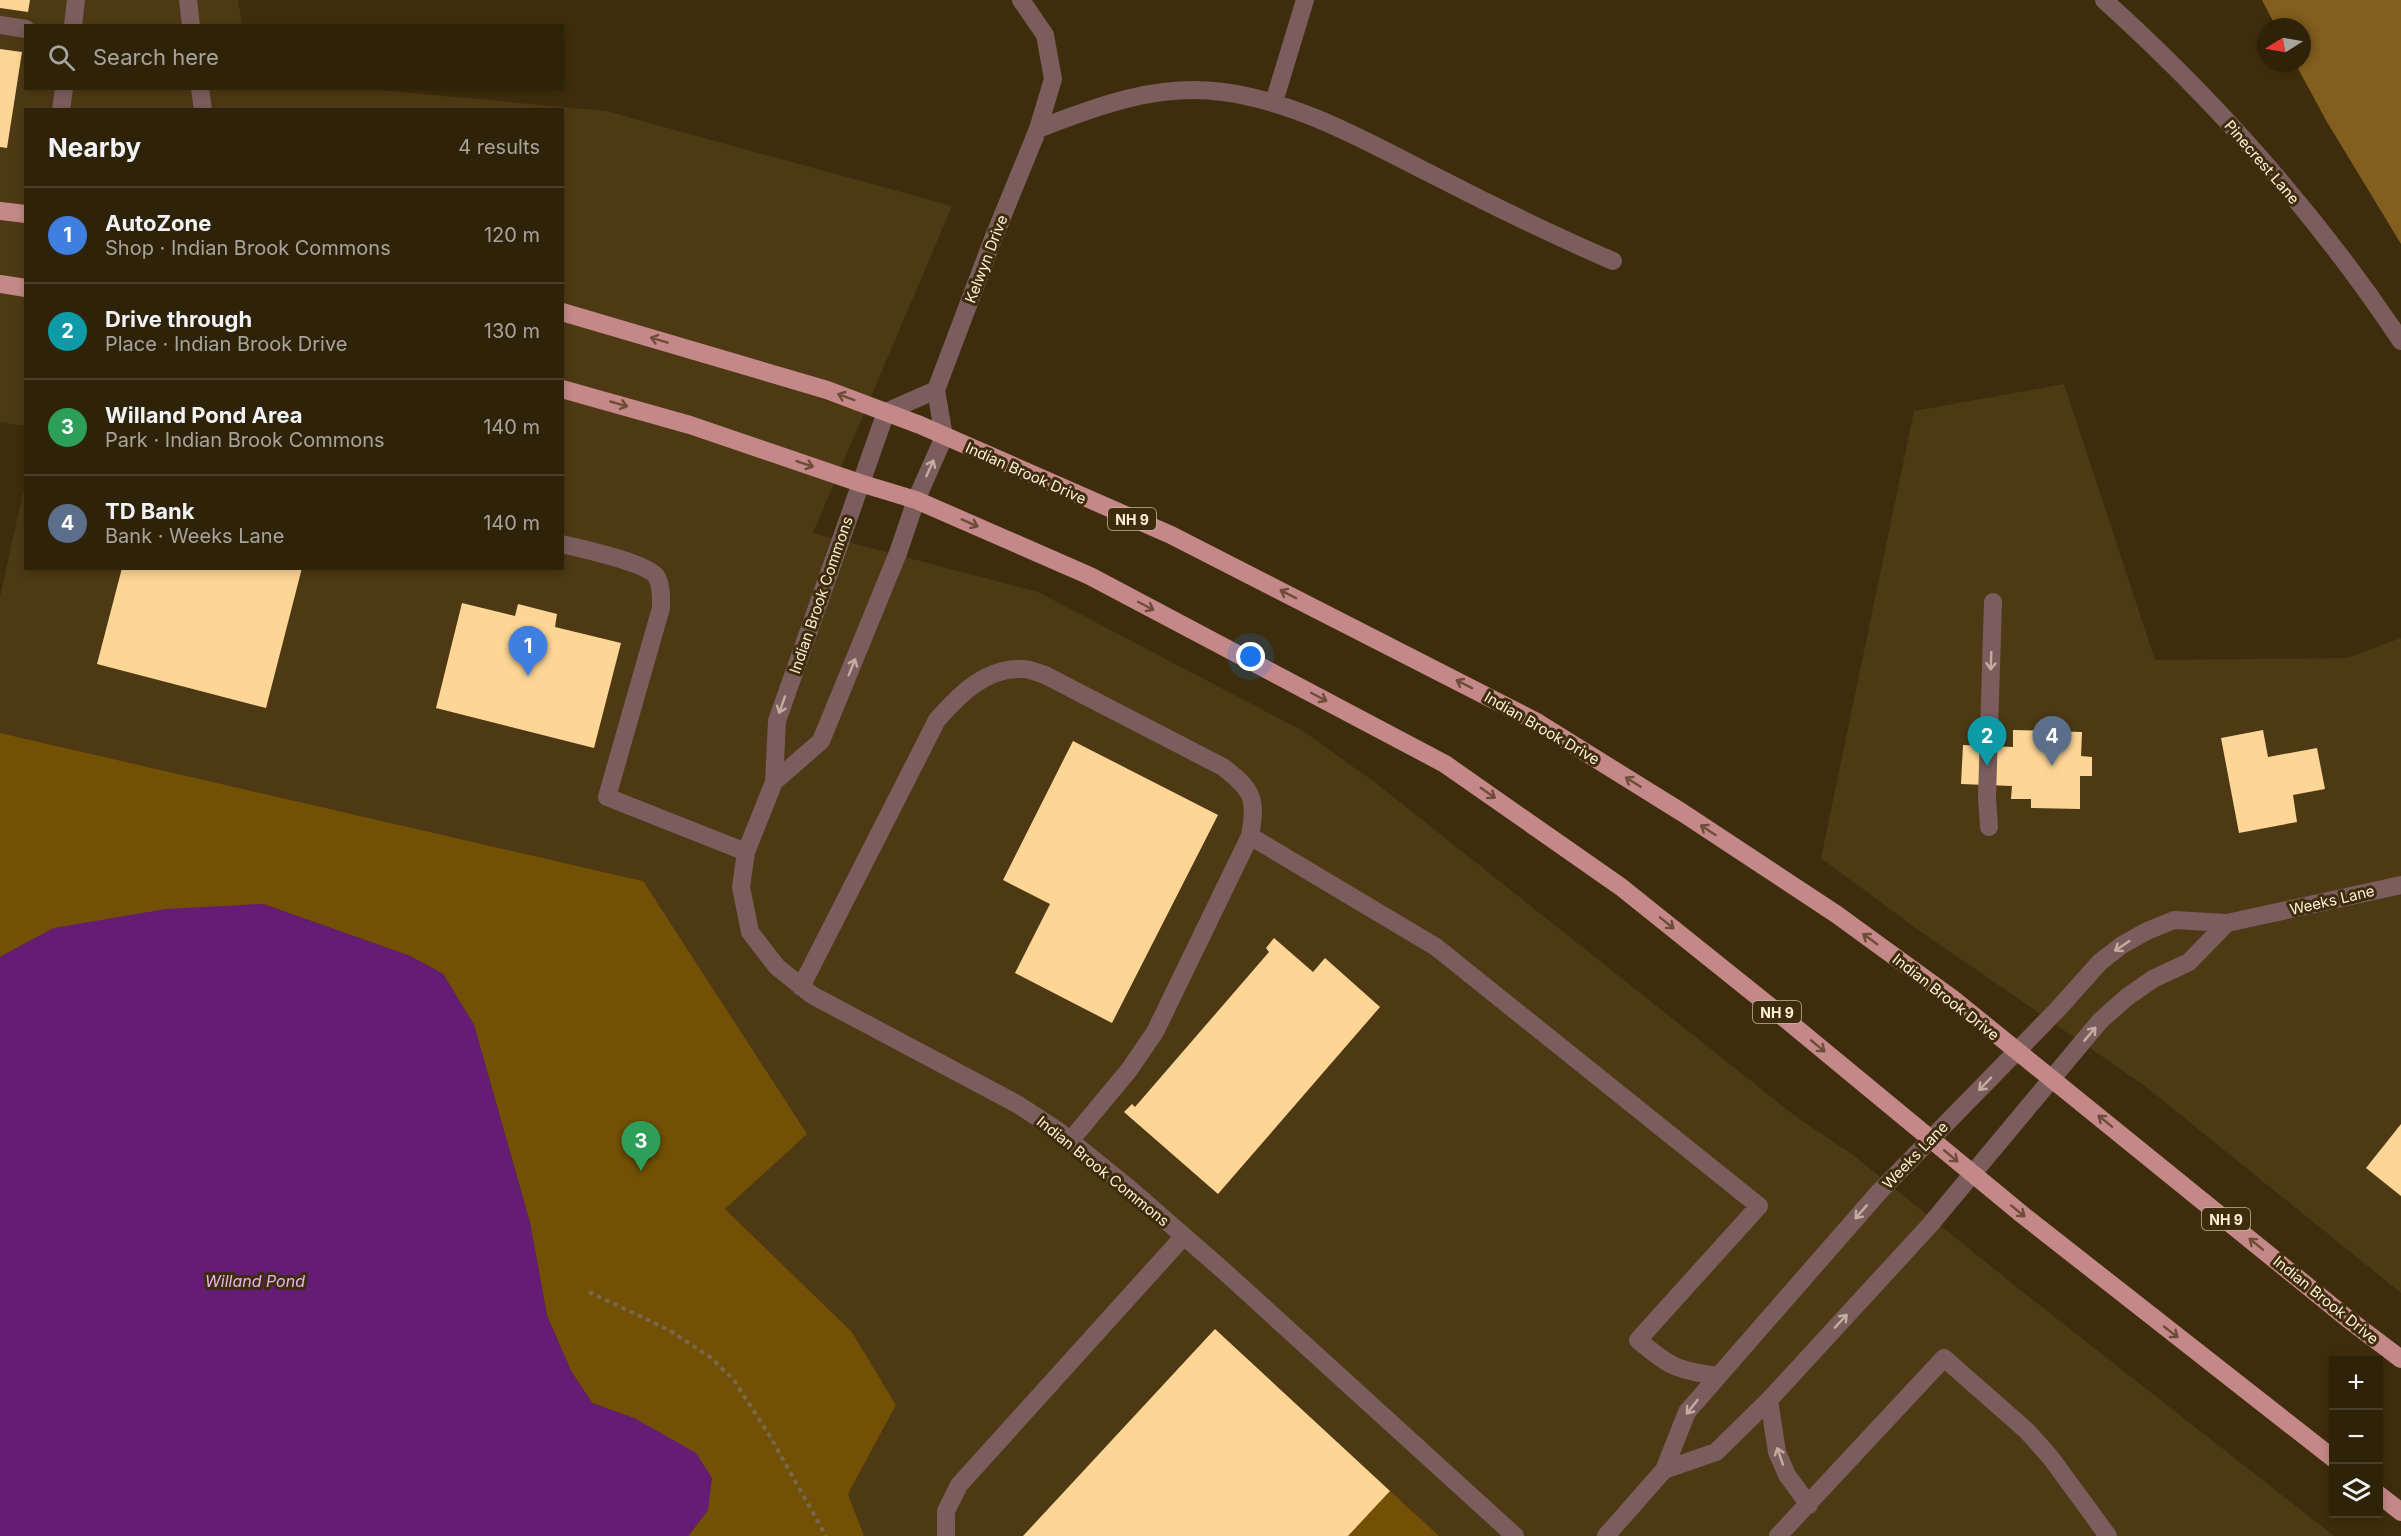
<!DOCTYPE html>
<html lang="en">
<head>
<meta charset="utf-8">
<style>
  body { margin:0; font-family:Inter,sans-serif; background:#3a2f17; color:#f1f3f6 }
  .controls { position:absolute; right:18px; bottom:18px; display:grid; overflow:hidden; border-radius:0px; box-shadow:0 3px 9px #0003 }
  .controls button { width:54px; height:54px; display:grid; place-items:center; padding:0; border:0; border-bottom:2px solid #493f2a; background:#2e2209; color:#f1f3f6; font:30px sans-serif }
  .compass { position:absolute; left:2257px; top:18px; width:54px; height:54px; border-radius:50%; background:#2e2209; box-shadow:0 3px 9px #0003; rotate:259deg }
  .you { position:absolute; left:1251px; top:657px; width:21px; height:21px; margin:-15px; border:4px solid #fff; border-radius:50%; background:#1a73e8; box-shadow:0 0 0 9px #1a73e833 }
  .badge { display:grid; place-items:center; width:39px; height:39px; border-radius:50%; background:#2563eb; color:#fff; font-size:20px; font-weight:700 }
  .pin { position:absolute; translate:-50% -50px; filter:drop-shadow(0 2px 3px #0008) }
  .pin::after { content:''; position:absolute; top:32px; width:21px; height:18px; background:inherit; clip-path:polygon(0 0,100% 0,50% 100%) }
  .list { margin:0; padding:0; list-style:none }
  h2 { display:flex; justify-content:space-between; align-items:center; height:78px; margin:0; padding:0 24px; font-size:26px }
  h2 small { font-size:20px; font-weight:400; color:#a7a49c }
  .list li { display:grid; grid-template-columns:39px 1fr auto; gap:18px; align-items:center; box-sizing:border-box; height:96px; padding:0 24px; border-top:2px solid #493f2a }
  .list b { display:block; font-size:22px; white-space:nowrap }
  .list p { margin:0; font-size:20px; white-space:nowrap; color:#a7a49c }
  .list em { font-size:20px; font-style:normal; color:#a7a49c }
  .icon { flex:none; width:33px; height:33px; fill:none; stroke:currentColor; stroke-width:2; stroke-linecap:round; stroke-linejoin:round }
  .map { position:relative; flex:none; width:2401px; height:1536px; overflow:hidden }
  .search { position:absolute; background:#2e2209; box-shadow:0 3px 9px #0003; left:24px; top:24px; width:540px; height:66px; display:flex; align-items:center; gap:15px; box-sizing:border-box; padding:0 21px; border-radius:0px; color:#a7a49c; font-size:22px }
  .panel { position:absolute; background:#2e2209; box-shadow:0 3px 9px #0003; left:24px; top:108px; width:540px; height:462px; border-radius:0px }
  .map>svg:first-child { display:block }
  .built { fill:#4d3914 }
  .green { fill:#725005 }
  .forest { fill:#825f1e }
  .water { fill:#651c75 }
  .building { fill:#fdd696 }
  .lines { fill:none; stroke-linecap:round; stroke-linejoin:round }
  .path { stroke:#79684a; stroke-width:4; stroke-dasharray:4.5 4.5; stroke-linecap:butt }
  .minor { stroke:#7b5d5d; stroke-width:18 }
  .major { stroke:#c58888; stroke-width:18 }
  .oneway { stroke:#6d4d37 }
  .oneway2 { stroke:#c3ada0 }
  .labels { text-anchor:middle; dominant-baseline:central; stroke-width:6; stroke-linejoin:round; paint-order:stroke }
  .shield { fill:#3e2d0c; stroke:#c4b59a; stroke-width:1.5 }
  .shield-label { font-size:14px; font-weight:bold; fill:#feefd7 }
  .street-label { font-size:15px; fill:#feefd7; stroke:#3e2d0c }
  .water-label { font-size:16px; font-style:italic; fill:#e8b2f6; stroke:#3e2d0c }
</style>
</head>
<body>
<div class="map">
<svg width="2401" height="1536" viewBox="0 0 2401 1536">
  <rect width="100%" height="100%" fill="#3e2d0c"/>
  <path class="built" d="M0,0h238l4,25 -216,1v62h332l248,23 346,95 -139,327 225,59 265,139 74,53 418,332 58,39 166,134 315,247h-1470l-16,-42 48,-89 -44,-73 -127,-123 -82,-328 -643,-148v-136l25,-113 1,84h536v-458h-536l-1,316 -25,-4z
    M2064,384l91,276 192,-2 54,-20v655l-256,-207 -231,-159 -93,-69 93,-447z"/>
  <path class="green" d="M0,733l643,148 164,253 -82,75 127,123 44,73 -48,89 16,42h-176l20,-26 -72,-91 -44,-16 -21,-32 -24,-55 -17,-93 -56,-198 -31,-51 -33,-18 -147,-52 -209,24 -54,29z
    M1390,1491l49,45h-91z"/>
  <path class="forest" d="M2262,0h139v244l-74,-122 -32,-59h7v-36h-26z"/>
  <path class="water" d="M263,904l147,52 33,18 31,51 56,198 17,93 24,55 21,32 44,16 60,34 16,25 -4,32 -20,26h-688v-579l54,-29 112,-19z"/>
  <path class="building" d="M0,0h30l-2,12 -28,-4z
    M0,49l22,3 -15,96 -7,-1z
    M122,568h180l-36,140 -169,-44z
    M462,603l53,13 3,-12 39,10 -2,13 66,16 -27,105 -158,-40z
    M2013,730l69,2 -1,24 11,1v19h-12v33l-49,-1v-9h-20l1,-13 -51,-2 2,-39 50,2z
    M2263,730l5,27 49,-9 8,41 -32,6 4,27 -58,11 -18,-95z
    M1073,741l145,74 -106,208 -97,-50 35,-69 -47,-24z
    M1274,938l39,34 12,-14 55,49 -162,187 -94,-82 8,-8 3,3 134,-155 -3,-4z
    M2401,1124v72l-35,-28z
    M1215,1329l175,162 -42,45h-325z"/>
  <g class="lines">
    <path class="path" d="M589,1292l80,38 41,27 24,23 37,58 55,98"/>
    <path class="minor" d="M188,0l3,26
      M2104,0c112,101 213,215 297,341
      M0,25l26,4
      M73,26l3,-26
      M200,88l3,22
      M1274,102l31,-102
      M61,110l3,-22
      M1038,129c59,-23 120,-46 185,-37 76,10 146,51 214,85 58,30 116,58 176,84
      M936,390l-50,22 -109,309 -3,61 -28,70 -5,35 9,45 27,35 35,28 205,109 40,26 73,59 95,83 290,264
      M562,544c20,5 83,18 94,32 6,9 5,22 5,32l-54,189 139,55
      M774,782l47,-41 77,-188 18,-53 28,-63 -8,-47 57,-151 45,-110 15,-50 -8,-44 -24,-35
      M1989,827l-2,-30 6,-195
      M1250,836l186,111 323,259 -121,134c32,27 38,30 80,36
      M801,987l136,-267c22,-25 49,-53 86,-51 7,0 15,4 22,6l178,92c30,23 34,32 27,69l-95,196 -26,38 -59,71
      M1769,1400l8,52 10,23 22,30
      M1664,1470l52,-18 53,-52 160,-174 171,-205 27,-24 26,-18 36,-17 38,-39
      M946,1536v-25l13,-26 225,-249
      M1606,1536l58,-66 23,-58 192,-220 179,-183 42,-47 22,-17 25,-14 27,-11 53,3 174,-38
      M1778,1536l166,-178 83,73 24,27 57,78"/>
    <path class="major" d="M0,211l26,3
      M0,284l26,4
      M562,312l265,78 93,35 251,110 364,186 148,92 153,101 117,85 395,320 53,40
      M562,389l128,36 170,58 56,17 174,76 355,188 176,123 151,121 252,208 310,243
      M2378,1494l23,18"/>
  </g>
  <defs><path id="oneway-shaft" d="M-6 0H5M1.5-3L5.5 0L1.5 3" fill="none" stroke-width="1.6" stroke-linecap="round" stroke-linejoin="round" transform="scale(1.5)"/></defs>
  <g class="oneway">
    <use href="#oneway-shaft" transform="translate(659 340) rotate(-163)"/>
    <use href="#oneway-shaft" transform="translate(846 397) rotate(-159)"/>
    <use href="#oneway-shaft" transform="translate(619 404) rotate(16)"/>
    <use href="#oneway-shaft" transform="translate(805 464) rotate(19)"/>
    <use href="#oneway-shaft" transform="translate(970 523) rotate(24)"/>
    <use href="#oneway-shaft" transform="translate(1288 594) rotate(-153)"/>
    <use href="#oneway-shaft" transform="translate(1146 606) rotate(28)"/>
    <use href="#oneway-shaft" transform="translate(1464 684) rotate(-153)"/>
    <use href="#oneway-shaft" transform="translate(1319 697) rotate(28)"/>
    <use href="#oneway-shaft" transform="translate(1633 782) rotate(-148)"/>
    <use href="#oneway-shaft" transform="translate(1488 793) rotate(35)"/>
    <use href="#oneway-shaft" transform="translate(1708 830) rotate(-147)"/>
    <use href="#oneway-shaft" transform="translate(1667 923) rotate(39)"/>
    <use href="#oneway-shaft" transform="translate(1870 939) rotate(-144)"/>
    <use href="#oneway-shaft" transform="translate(1818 1046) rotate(40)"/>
    <use href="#oneway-shaft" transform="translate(2105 1121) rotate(-141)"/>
    <use href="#oneway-shaft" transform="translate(1951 1156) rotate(40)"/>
    <use href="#oneway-shaft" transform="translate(2018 1211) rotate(39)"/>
    <use href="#oneway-shaft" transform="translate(2256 1244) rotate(-141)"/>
    <use href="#oneway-shaft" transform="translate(2171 1332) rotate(38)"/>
  </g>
  <g class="oneway2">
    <use href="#oneway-shaft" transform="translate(930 468) rotate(-66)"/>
    <use href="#oneway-shaft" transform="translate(1991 661) rotate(92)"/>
    <use href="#oneway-shaft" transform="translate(852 667) rotate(-68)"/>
    <use href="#oneway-shaft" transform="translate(782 705) rotate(109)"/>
    <use href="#oneway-shaft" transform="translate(2122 946) rotate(146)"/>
    <use href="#oneway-shaft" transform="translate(2090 1034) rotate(-50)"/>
    <use href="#oneway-shaft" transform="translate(1985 1084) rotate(134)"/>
    <use href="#oneway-shaft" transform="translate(1861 1212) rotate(131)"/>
    <use href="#oneway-shaft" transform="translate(1841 1321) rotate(-47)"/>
    <use href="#oneway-shaft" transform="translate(1692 1407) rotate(128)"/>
    <use href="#oneway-shaft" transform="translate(1780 1456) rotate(-109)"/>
  </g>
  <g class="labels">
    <g class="shield">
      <rect x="1108" y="508" width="48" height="22" rx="4.5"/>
      <rect x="1753" y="1001" width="48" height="22" rx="4.5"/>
      <rect x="2202" y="1208" width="48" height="22" rx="4.5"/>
    </g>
    <g class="shield-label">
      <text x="1132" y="519">NH 9</text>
      <text x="1777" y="1012">NH 9</text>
      <text x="2226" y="1219">NH 9</text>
    </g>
    <g class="street-label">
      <text transform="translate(2262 162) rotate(49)">Pinecrest Lane</text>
      <text transform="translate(986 259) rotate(-69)">Kelwyn Drive</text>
      <text transform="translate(1026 473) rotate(24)">Indian Brook Drive</text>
      <text transform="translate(821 595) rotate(-71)">Indian Brook Commons</text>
      <text transform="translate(1542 728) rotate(30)">Indian Brook Drive</text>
      <text transform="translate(2332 900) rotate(-13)">Weeks Lane</text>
      <text transform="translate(1946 997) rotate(38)">Indian Brook Drive</text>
      <text transform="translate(1915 1155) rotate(-46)">Weeks Lane</text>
      <text transform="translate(1103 1171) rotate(39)">Indian Brook Commons</text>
      <text transform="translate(2326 1300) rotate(39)">Indian Brook Drive</text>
    </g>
    <g class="water-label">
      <text x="255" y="1281">Willand Pond</text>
    </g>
  </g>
</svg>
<div class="controls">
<button>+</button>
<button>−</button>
<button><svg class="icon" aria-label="layers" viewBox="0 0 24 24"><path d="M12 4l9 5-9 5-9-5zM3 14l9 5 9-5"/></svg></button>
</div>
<svg class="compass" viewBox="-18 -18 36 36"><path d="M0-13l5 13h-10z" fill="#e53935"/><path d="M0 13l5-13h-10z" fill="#a7a49c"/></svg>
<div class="you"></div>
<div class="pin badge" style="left:528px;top:676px;background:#3f7fe0">1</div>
<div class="pin badge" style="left:1987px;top:766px;background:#0f9aa8">2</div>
<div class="pin badge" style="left:641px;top:1171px;background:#2e9e5b">3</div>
<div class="pin badge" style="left:2052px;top:766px;background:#5c6f8a">4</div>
<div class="search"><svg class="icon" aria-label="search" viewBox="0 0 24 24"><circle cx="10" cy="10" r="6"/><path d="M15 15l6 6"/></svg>Search here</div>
<section class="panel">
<h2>Nearby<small>4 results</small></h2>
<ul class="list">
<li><span class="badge" style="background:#3f7fe0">1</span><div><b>AutoZone</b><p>Shop · Indian Brook Commons</p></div><em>120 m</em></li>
<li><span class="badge" style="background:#0f9aa8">2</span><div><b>Drive through</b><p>Place · Indian Brook Drive</p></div><em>130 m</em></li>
<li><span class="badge" style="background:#2e9e5b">3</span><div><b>Willand Pond Area</b><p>Park · Indian Brook Commons</p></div><em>140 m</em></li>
<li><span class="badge" style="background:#5c6f8a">4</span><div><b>TD Bank</b><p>Bank · Weeks Lane</p></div><em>140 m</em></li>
</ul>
</section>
</div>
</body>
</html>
